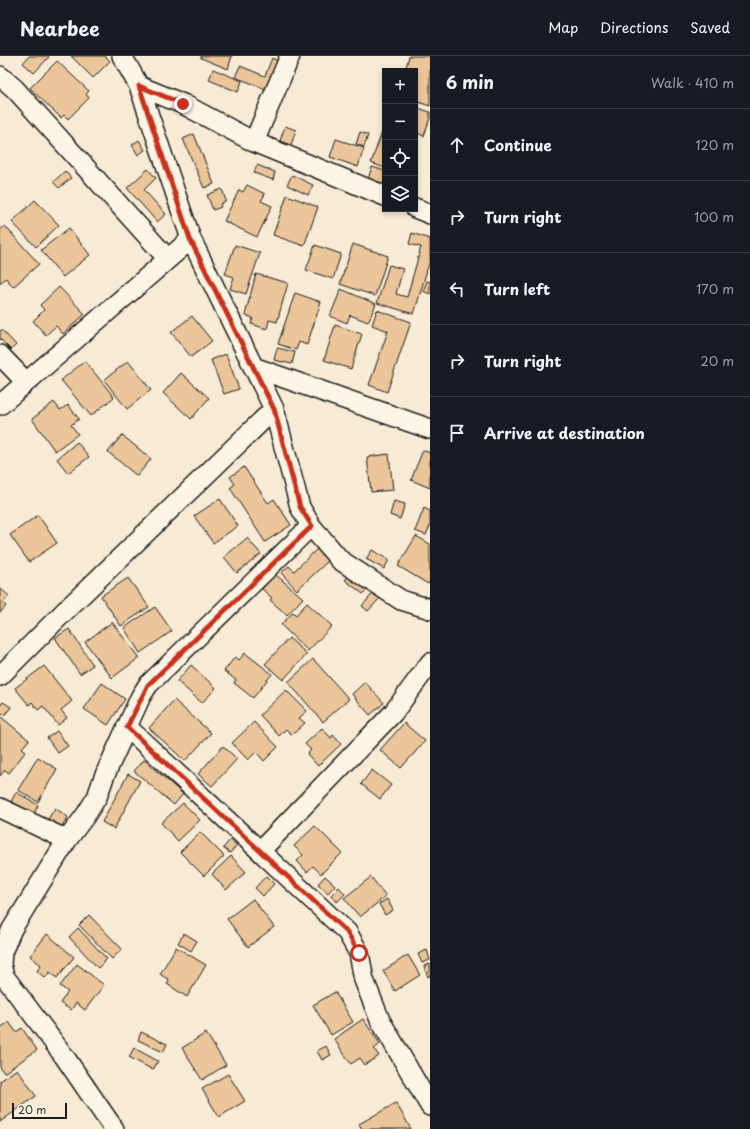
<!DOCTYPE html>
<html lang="en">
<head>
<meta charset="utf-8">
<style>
  body { margin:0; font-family:"Playpen Sans",sans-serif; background:#20242c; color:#f1f3f6 }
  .controls { position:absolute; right:12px; top:12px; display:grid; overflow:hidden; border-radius:0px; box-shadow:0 2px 6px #0003 }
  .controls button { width:36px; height:36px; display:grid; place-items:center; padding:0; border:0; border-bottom:1px solid #363941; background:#171b24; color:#f1f3f6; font:20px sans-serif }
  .scale { position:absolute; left:12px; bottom:10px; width:55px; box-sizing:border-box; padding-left:4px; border:2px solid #1c1c1c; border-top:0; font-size:11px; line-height:14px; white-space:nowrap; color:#1c1c1c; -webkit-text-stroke:3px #fcf5e5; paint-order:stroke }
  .stop { position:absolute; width:12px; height:12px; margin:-9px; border:3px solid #c8321e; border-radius:50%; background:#fff }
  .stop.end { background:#c8321e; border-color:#fff; box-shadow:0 1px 4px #0008 }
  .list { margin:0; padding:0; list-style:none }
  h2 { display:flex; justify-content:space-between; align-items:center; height:52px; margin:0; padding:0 16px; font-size:17px }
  h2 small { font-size:13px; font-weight:400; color:#9ea1a6 }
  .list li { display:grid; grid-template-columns:26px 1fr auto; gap:12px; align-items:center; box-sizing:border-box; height:72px; padding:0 16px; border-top:1px solid #363941 }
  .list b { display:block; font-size:15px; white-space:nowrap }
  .list em { font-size:13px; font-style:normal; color:#9ea1a6 }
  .icon { flex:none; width:22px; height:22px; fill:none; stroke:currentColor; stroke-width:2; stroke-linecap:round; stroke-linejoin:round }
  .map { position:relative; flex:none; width:430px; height:1073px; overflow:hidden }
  header { display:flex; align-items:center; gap:24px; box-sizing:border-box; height:56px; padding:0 20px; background:#171b24; border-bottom:1px solid #363941 }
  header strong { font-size:19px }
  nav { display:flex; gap:22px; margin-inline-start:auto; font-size:14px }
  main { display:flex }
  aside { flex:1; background:#171b24 }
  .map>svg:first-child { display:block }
  .building { fill:#eac59a; stroke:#1c1c1c }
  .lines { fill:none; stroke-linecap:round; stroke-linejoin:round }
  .minor-casing { stroke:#1c1c1c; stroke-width:22 }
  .minor { stroke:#fcf5e5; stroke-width:19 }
  .route { stroke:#c8321e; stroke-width:5 }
</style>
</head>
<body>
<header>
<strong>Nearbee</strong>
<nav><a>Map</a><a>Directions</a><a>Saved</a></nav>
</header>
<main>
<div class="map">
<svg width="430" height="1073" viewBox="0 0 430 1073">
  <rect width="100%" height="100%" fill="#f8ebd6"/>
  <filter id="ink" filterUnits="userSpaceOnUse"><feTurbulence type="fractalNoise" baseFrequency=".025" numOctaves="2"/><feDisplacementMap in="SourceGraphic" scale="8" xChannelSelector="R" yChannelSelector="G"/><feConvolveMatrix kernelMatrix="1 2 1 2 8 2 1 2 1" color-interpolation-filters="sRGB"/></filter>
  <g filter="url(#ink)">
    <path class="building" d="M29,0h19l1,1 -15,16 -11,-10z
      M71,0h34l5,5 -17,17z
      M201,0h31l-4,13 -27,-11z
      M409,0h21v50l-15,-5v-30h-10z
      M272,2l10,5 -11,28 -36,-14 5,-11 25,10z
      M57,5l32,30 -3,3 3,4 -21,21 -4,-4 -3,3 -31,-30z
      M213,13l29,12 -4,11 -29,-12z
      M415,51l15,5v6l-6,18 -9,-4z
      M385,68v44l-14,-5z
      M285,70l11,4 -5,15 -11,-4z
      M360,76l8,3 -4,12 -8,-3z
      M194,78l20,50 -10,4 -21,-49z
      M336,83l28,9 -6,19 -28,-10z
      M139,84l6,10 -7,5 -6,-10z
      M257,109l18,7 -2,8 -19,-7z
      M372,111l13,4v13l-17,-5z
      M148,113l8,9 -12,12 22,24 -9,8 -30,-34z
      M65,115l6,7 -12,10 -6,-6z
      M292,119l21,10 -5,10 -21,-10z
      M247,129l18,9 -4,7 11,5 -15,31 -33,-16 15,-31 4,2z
      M222,133l4,12 -6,3 1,3 -8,3 -6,-15z
      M287,139l31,12 -14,39 -31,-11z
      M35,144l24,25 -23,22 -24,-25z
      M5,170l34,38 -26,23 -7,-9 -6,5v-53z
      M69,172l21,27 -27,22 -22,-27z
      M412,177l18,6v21l-16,54 -37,-11 12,-38 14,4 -7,25 11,3 14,-50 -12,-3z
      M353,188l35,12 -13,40 -35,-12z
      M235,189l25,8 -14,41 -16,-5 4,-12 -9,-3z
      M315,189l26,9 -8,25 -27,-9z
      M256,218l32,9 -11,39 -8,-2 -2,9 -16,-5 2,-6 -8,-3z
      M427,225l3,1v12l-7,-3z
      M59,231l26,27 -22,20 -7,-8 -10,9 -13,-14 11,-11 -4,-5z
      M341,233l35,15 -8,18 -18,-7 -3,8 -17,-7z
      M295,237l26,9 -14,43 -8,-3 -3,8 -18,-6z
      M377,254l34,12 -24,70 -18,-7 19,-54 -16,-6z
      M192,260l20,25 -21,16 -20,-25z
      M335,269l27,9 -11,35 -27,-9z
      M2,274l14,15 -5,5 -11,-11v-8z
      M277,292l18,4 -3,12 -18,-4z
      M226,298l13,35 -15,5 -13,-34z
      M85,305l29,36 -23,19 -30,-36z
      M128,305l23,29 -24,19 -23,-29z
      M181,317l28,25 -18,21 -28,-26z
      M54,346l6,8 8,-5 11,14 -8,6 7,9 -23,17 -23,-32z
      M122,379l29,24 -14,17 -29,-24z
      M77,386l12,15 -21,16 -11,-14z
      M423,394l7,3v35l-19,-8z
      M389,398l4,36 -22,2 -4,-35z
      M244,411l24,36 6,-4 17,26 -26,17 -35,-54 5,-4 -5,-7z
      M220,443l18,27 -25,17 -19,-27z
      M394,445l11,3 -5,15 -10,-4z
      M424,452l6,3v15l-4,9 -11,-4z
      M38,459l19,28 -28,19 -19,-27z
      M416,480l14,8v37l-2,3 -30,-18z
      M247,482l14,16 -24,19 -13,-16z
      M317,493l11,12 -31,29 -16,-17 8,-7 5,5z
      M372,494l17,10 -5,9 -18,-10z
      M275,518l28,24 -16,17 -17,-15 2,-2 -10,-9z
      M349,520l18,14 -4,4 -18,-14z
      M128,522l21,29 -28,19 -20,-30z
      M0,532l9,8 -6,7 3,3 -6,7z
      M375,535l6,6 -13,14 -6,-5z
      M307,547l25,23 -24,25 -27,-26 12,-13 3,3z
      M155,551l17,24 -32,22 -16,-25z
      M112,566l27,36 -27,20 -27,-36z
      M69,573l24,36 -13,9 -25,-36z
      M289,582l18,16 -24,26 -18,-16z
      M245,597l27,21 -19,24 -19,-15 2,-3 -12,-9 11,-14 4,3z
      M313,603l36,40 -26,23 -35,-40z
      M191,609l25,23 -14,15 -25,-22z
      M44,610l28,35 -11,9 6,8 -9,7 -15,-19 -5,4 -6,-8 -3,3 -14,-17z
      M365,626l19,21 -14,12 -18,-21z
      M102,627l23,16 -17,26 -24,-16z
      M286,634l21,21 -8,7 6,5 -13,12 -6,-6 -7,7 -19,-21z
      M174,644l37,33 -26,28 -36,-33z
      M3,646l8,5 -6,8 -5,-3v-6z
      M0,660l29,24 -7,8 4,3 -17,22 -4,-3 -5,6z
      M254,666l24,25 -14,14 -8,-9 -8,8 -16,-17z
      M404,667l21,18 -24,27 -21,-18z
      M322,672l9,10 2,-3 8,9 -23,22 -11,-12 4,-4 -6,-6z
      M57,675l11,15 -10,7 -11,-15z
      M223,690l14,13 -25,27 -14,-12z
      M38,701l19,12 -19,33 -20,-12z
      M144,704l39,34 -9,11 -40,-34z
      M372,714l19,15 -11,14 -19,-15z
      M128,718l12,7 -26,48 -12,-7z
      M16,736l22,13 -4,9 -23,-12z
      M183,747l17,17 -22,21 -17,-18z
      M55,752l13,9 -6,10 -14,-8z
      M315,770l27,27 -21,21 -8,-8 -6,6 -10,-11 6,-6 -9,-9z
      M200,776l24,24 -20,20 -24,-24z
      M230,784l7,5 -7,8 -7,-5z
      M231,800l15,16 -20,18 -14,-16z
      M266,820l8,8 -11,12 -8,-8z
      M325,820l10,9 -7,8 -10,-9z
      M371,821l15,19 -26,21 -16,-19z
      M339,831l6,7 -8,8 -6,-7z
      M253,843l21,28 -26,20 -21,-28z
      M387,843l6,11 -8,5 -6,-11z
      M89,859l33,34 -10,10 -33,-34z
      M78,872l29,31 -9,9 -29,-31z
      M184,877l13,8 -6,10 -13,-8z
      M47,878l27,23 -17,21 -7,-6 -5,6 -8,-7 4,-6 -11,-9z
      M176,891l30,18 -19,32 -20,-13 2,-4 -9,-6z
      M427,894l3,10 -8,3 -4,-9z
      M408,899l12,20 -25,16 -12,-20z
      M77,908l27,21 -19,25 -9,-7 -5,7 -11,-7 8,-11 -8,-6z
      M430,908v12l-2,1 -4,-11z
      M335,936l18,30 -22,13 -18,-30z
      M363,963l17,25 -6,5 5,7 -14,9 -5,-7 -9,6 -17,-25z
      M9,966l7,10 6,-4 15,22 -33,23 -4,-6v-39z
      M141,976l26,12 -4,8 -25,-12z
      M206,977l20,32 -24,15 -20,-32z
      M326,990l5,9 -9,5 -5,-9z
      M134,992l24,13 -5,9 -24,-13z
      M17,1013l19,27 -36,26v-41z
      M228,1018l17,27 -26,16 -17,-28z
      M396,1047l15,26h-49l-3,-5z"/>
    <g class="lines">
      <g class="minor-casing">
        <path id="minor" d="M122,0l17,30 52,153 83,170 26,98 11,19 29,34 61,40 29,9
          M0,20l15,13 153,170
          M139,30l44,18 71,38 131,54
          M254,86l36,-86
          M415,152l15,6
          M0,299l26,27
          M253,311l177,62
          M0,349l191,-166
          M0,620l65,-65 209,-202
          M127,671l220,205 12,21 5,27 16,40 50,86
          M0,752l67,32
          M260,795l133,-138 37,-50
          M114,1073l-50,-73 -60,-80 -3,-11 1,-13 10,-23 55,-89 18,-24 12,-19 7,-20 37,-81 7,-11 163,-159"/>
      </g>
      <use href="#minor" class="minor"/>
    </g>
  </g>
  <g class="lines" filter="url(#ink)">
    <path class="route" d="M183,48l-44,-18 51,153 84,170 26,98 12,19 -164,159 -21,42 220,205 12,21"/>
  </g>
</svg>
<div class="controls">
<button>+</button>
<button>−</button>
<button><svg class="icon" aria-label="locate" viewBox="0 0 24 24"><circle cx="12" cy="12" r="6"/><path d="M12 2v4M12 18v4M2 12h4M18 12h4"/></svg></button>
<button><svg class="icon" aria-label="layers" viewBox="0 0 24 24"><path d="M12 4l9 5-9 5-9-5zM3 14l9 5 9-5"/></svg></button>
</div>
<div class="scale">20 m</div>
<div class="stop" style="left:359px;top:897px"></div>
<div class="stop end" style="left:183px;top:48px"></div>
</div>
<aside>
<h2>6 min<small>Walk · 410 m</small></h2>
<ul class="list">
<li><svg class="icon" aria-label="ahead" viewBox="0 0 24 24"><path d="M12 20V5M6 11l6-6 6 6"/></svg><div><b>Continue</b></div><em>120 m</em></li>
<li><svg class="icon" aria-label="right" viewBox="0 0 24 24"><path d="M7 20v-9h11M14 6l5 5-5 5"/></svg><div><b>Turn right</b></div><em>100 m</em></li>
<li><svg class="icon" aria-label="left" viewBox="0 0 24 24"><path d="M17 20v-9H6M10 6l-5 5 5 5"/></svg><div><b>Turn left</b></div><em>170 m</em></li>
<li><svg class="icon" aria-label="right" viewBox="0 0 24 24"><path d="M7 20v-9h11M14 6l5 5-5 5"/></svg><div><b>Turn right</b></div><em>20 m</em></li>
<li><svg class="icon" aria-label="arrive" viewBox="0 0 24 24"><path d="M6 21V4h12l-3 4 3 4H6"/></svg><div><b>Arrive at destination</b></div></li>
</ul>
</aside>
</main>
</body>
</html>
